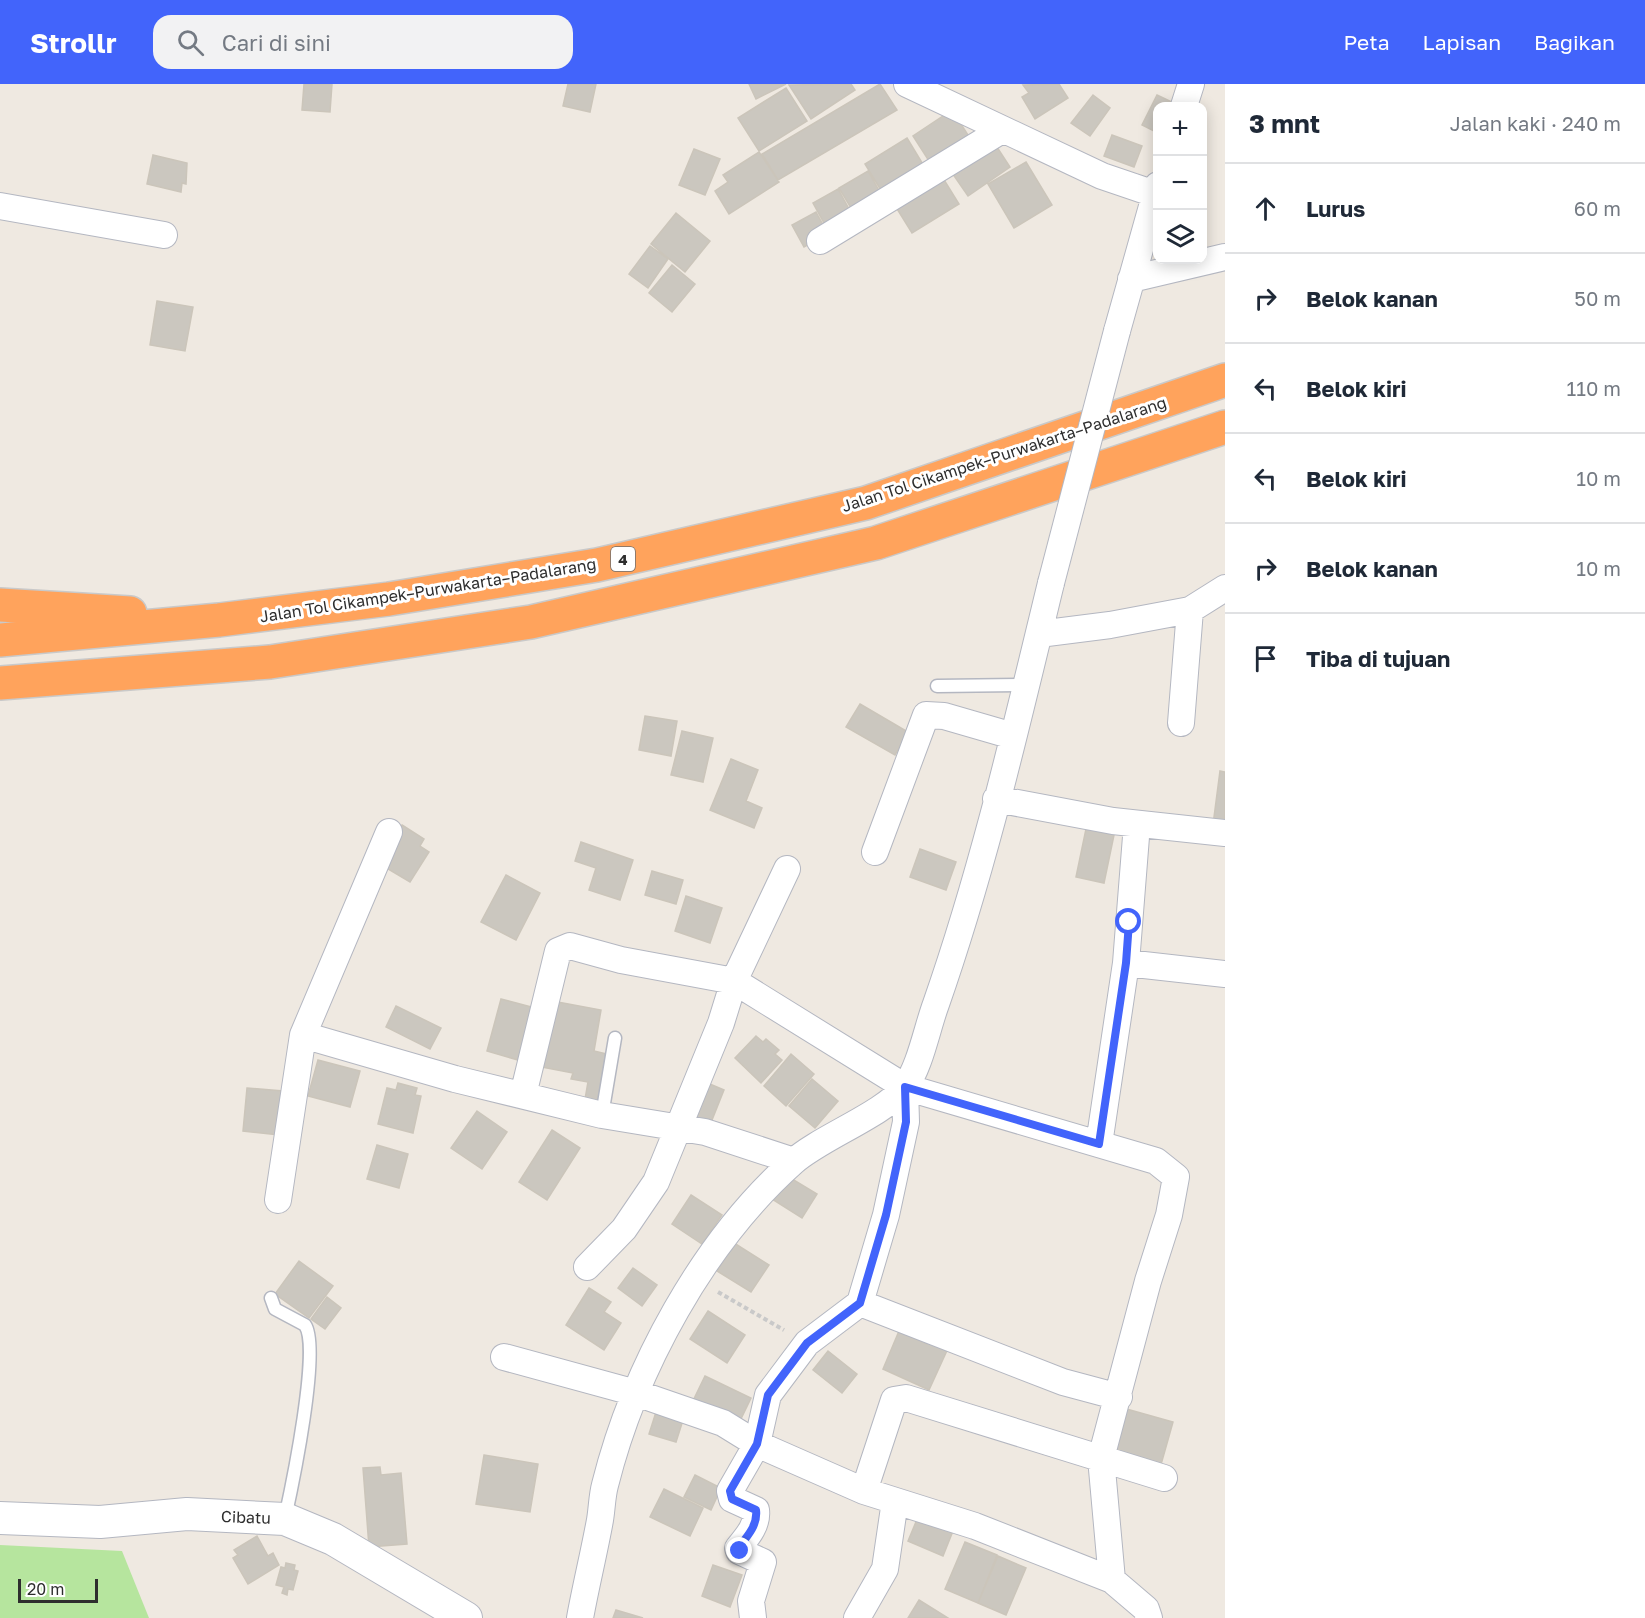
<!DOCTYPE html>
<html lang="id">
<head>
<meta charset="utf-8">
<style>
  body { margin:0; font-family:"Golos Text",sans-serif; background:#f2f2f3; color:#1f2937 }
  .controls { position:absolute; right:18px; top:18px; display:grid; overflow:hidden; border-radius:12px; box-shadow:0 3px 15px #0003 }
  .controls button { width:54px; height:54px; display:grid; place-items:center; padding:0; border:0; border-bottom:2px solid #e0e1e3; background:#fff; color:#1f2937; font:30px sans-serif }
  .scale { position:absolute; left:18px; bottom:15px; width:80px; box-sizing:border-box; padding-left:6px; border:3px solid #2e2e2e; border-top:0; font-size:16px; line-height:21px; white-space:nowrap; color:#2e2e2e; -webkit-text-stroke:4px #fff; paint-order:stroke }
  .stop { position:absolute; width:18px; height:18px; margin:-14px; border:4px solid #4264fb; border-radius:50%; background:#fff }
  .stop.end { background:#4264fb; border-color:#fff; box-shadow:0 2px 6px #0008 }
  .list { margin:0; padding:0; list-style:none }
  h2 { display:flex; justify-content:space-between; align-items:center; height:78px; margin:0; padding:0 24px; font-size:26px }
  h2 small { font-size:20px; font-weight:400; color:#747a83 }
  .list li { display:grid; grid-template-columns:39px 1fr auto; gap:18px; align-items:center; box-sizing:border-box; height:90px; padding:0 24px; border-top:2px solid #e0e1e3 }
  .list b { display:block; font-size:22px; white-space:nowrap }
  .list em { font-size:20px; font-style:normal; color:#747a83 }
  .icon { flex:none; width:33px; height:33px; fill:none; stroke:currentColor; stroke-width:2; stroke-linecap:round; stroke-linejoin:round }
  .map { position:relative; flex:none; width:1225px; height:1534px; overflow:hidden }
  header { display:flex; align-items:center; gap:36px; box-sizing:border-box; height:84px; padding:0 30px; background:#4264fb; color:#fff }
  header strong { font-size:28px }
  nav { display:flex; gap:33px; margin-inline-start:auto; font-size:21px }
  .search { width:420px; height:54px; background:#f2f2f3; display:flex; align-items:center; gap:15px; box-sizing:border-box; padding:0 21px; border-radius:18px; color:#747a83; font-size:22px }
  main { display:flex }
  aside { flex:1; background:#fff }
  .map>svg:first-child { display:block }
  .green { fill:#b6e59e }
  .building { fill:#cbc7bf; stroke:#cbc5ba; stroke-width:1.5 }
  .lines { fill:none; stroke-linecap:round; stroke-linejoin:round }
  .service-casing { stroke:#b4b7c1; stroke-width:15 }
  .minor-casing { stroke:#b4b7c1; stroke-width:28 }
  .tertiary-casing { stroke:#b4b7c1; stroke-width:34 }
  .motorway-casing { stroke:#c9c9c9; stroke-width:36 }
  .path { stroke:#c9c9c9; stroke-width:4; stroke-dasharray:4.5 3; stroke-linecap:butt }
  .service { stroke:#fff; stroke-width:12 }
  .minor { stroke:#fff; stroke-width:26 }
  .tertiary { stroke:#fff; stroke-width:32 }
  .motorway { stroke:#ffa35c; stroke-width:33 }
  .minor-bridge-casing { stroke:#b4b7c1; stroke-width:28; stroke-linecap:butt }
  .minor-bridge { stroke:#fff; stroke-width:26 }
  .route { stroke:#4264fb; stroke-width:8 }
  .labels { text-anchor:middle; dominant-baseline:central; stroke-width:6; stroke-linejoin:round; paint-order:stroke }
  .shield { fill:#fff; stroke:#6d6d6d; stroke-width:1.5 }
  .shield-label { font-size:15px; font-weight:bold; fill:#2e2e2e }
  .street-label { font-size:16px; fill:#2e2e2e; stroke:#fff }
</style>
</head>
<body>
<header>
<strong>Strollr</strong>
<div class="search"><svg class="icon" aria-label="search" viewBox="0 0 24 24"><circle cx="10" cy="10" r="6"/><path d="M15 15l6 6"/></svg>Cari di sini</div>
<nav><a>Peta</a><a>Lapisan</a><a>Bagikan</a></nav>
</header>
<main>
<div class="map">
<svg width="1225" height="1534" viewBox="0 0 1225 1534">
  <rect width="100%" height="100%" fill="#efe9e1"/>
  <path class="green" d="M0,1461l122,6 27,67h-149z"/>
  <path class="building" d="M304,0h28l-2,28 -28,-2z
    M568,0h28l-6,28 -27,-6z
    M749,0h37l-30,15z
    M851,0l4,6 -44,29 -22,-34z
    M880,0l17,26 -119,70 -16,-26z
    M1059,0l9,14 -33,21 -13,-22 7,-4 -6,-8z
    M786,4l21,33 -48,30 -21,-33z
    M1093,11l17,13 -20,28 -19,-13z
    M1157,11l23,11h-22v27l-16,-8z
    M952,26l16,25 -39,26 -16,-25z
    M1112,51l30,11 -8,21 -30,-11z
    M907,54l17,28 -42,26 -17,-28z
    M993,57l17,26 -42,29 -18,-26z
    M694,65l26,10 -15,36 -26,-10z
    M759,68l20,30 -50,32 -14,-23 13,-9 -5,-7z
    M153,71l34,8 -1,21 -4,-1 -1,9 -34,-8z
    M1026,78l26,43 -38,23 -26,-44z
    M868,87l14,25 -28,17 -15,-25z
    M941,91l18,29 -47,29 -18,-29z
    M838,105l16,29 -25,14 -16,-29z
    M816,128l12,22 -24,13 -12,-22z
    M676,129l34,28 -25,31 -34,-28z
    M650,162l18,13 -20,29 -19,-14z
    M672,181l23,19 -23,28 -23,-19z
    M157,217l36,6 -8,44 -35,-6z
    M860,620l48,28 -13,23 -49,-28z
    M645,632l32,5 -6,35 -32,-6z
    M682,647l31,7 -10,44 -32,-7z
    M731,675l27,11 -12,31 16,7 -8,20 -44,-18z
    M1220,687l5,1v55l-12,-2z
    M402,741l22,14 -4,7 9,6 -19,30 -32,-19z
    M1086,745l28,6 -10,48 -28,-6z
    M581,758l52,18 -13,40 -31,-10 7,-22 -21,-7z
    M920,765l36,13 -10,28 -36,-13z
    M652,787l31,9 -7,24 -31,-9z
    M506,791l34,18 -24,47 -35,-18z
    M686,812l36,12 -12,35 -35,-12z
    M501,915l38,10 -21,51 -31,-9z
    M547,916l54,10 -7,41 13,3 -10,53 -13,-2 4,-23 -17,-3 2,-6 -37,-7z
    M396,922l45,22 -11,21 -44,-22z
    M756,952l7,6 3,-3 13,11 -4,4 7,6 -21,23 -26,-25z
    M791,970l23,20 -28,32 -22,-20z
    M318,976l42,11 -10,36 -42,-11z
    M812,995l26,22 -23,27 -26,-22z
    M705,998l19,8 -14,35 -19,-8z
    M398,999l19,5 -2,7 6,1 -8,37 -35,-9 9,-36 9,2z
    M247,1004l36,3 -4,44 -36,-4z
    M477,1027l30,21 -25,37 -31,-21z
    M552,1046l28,18 -33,52 -28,-18z
    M377,1061l31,9 -9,34 -32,-9z
    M787,1092l30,18 -15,24 -30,-19z
    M691,1111l31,20 -20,29 -30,-20z
    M734,1159l35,22 -18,27 -34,-21z
    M299,1177l34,25 -24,32 -34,-24z
    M633,1184l24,17 -15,21 -24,-18z
    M589,1204l22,14 -7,10 17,11 -17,27 -38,-25z
    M327,1213l14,11 -16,21 -14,-10z
    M708,1227l37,24 -18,28 -37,-24z
    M899,1247l28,13 3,-7 19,9 -20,44 -46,-21z
    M828,1267l29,23 -15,19 -29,-23z
    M705,1292l46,22 -13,27 -46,-22z
    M1123,1324l50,14 -13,46 -49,-13z
    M657,1325l27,8 -8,25 -27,-8z
    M484,1371l54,9 -8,48 -54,-8z
    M380,1383l1,8 20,-2 6,71 -38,3 -6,-79z
    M695,1391l26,13 -10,22 -27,-13z
    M664,1405l39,19 -13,28 -40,-19z
    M918,1433l35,14 -10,25 -35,-15z
    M257,1452l11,20 5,-3 6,12 -31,19 -15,-26 5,-3 -4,-5z
    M965,1458l32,13 -19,48 -33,-14z
    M998,1472l28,12 -20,47 -28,-12z
    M286,1479l9,2 -1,5 4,1 -5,19 -5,-1 -1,6 -5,-2 2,-6 -8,-2 5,-18 4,1z
    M713,1481l29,10 -12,32 -28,-11z
    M919,1516l29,18h-40z
    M616,1526l27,8h-30z"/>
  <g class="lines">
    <g class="service-casing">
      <path id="service" d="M937,602l88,-1
        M602,1031l13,-77
        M271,1214l4,11 30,16c16,23 -13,161 -20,193"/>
    </g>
    <g class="minor-casing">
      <path id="minor" d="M907,0l195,92 53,18
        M1184,22l7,-22
        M0,122l164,29
        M820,157l182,-111
        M1131,195l94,-22
        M1117,247l41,-146
        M1039,550l71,-9 80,-15 35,-22
        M1181,639l9,-113
        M996,715l117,22 112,12
        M875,768l51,-137 18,1 69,20
        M1126,879l99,11
        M303,951l152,44 147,36 103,17 89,29
        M523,1011l35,-144 12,-5 51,14 113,21 171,106 251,74 20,16 -7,38 -21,66 -47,177 11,122
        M1099,1060l27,-181 11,-139
        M278,1116l25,-165 86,-203
        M587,1183l37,-38 32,-47 65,-159 13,-42 53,-112
        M860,1219l203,79 56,15
        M504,1273l132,36 87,30 34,21 107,47 111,35 137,54 34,29 3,9
        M864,1407l30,-91 12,-2 258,80
        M580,1534c6,-33 14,-65 20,-98 2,-12 2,-24 5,-35 29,-116 98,-243 188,-323 28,-25 90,-47 112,-75 15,-20 22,-59 31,-83 48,-137 81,-281 115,-421
        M753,1534l-2,-17 12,-39 -24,-11 -1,-3c9,-11 20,-23 18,-38l-24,-11 -2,-8 27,-47 11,-49 39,-52 53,-40 26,-88 20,-93 -1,-35
        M857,1534l28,-49 10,-68"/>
    </g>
    <g class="tertiary-casing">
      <path id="tertiary" d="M0,1434l100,4 87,-8 98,5 48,20 133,79"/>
    </g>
    <g class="motorway-casing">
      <path id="motorway" d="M0,521l130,8
        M0,556l219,-20 170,-21 208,-34 269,-62 359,-123
        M0,599l270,-21 261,-40 345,-79 349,-116"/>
    </g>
    <path class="path" d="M718,1208l66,38"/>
    <use href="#service" class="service"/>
    <use href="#minor" class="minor"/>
    <use href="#tertiary" class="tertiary"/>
    <use href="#motorway" class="motorway"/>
    <g class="minor-bridge-casing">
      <path id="minor-bridge" d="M1051,499l66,-252"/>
    </g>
    <use href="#minor-bridge" class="minor-bridge"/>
  </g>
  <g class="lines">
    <path class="route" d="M740,1467l-2,-3c9,-11 20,-23 18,-38l-24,-11 -2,-8 27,-47 11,-49 39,-52 53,-40 26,-88 20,-93 -1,-35 194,57 27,-181 3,-41"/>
  </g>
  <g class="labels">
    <rect class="shield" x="611" y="463" width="24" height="24" rx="4.5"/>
    <g class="shield-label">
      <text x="623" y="475">4</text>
    </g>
    <g class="street-label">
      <text transform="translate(1004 370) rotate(-18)">Jalan Tol Cikampek–Purwakarta–Padalarang</text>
      <text transform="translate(428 506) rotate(-9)">Jalan Tol Cikampek–Purwakarta–Padalarang</text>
      <text transform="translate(246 1433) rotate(2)">Cibatu</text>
    </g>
  </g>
</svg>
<div class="controls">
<button>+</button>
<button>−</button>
<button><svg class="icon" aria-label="layers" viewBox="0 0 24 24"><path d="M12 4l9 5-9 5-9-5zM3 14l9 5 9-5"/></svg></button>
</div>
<div class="scale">20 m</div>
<div class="stop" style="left:1129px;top:838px"></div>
<div class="stop end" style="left:740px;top:1467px"></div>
</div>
<aside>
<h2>3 mnt<small>Jalan kaki · 240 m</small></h2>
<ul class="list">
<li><svg class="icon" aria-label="ahead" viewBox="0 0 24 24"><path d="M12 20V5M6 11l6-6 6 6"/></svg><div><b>Lurus</b></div><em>60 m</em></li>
<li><svg class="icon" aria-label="right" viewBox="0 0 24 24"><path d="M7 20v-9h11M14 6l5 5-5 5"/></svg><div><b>Belok kanan</b></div><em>50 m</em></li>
<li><svg class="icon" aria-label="left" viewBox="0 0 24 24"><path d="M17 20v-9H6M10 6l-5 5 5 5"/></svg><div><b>Belok kiri</b></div><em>110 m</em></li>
<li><svg class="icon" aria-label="left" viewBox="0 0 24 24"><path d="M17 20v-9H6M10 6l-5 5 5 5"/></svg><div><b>Belok kiri</b></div><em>10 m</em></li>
<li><svg class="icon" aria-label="right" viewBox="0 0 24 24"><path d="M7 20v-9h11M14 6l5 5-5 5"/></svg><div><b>Belok kanan</b></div><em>10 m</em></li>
<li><svg class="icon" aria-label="arrive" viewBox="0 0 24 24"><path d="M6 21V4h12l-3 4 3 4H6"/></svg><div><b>Tiba di tujuan</b></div></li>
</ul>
</aside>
</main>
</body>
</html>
